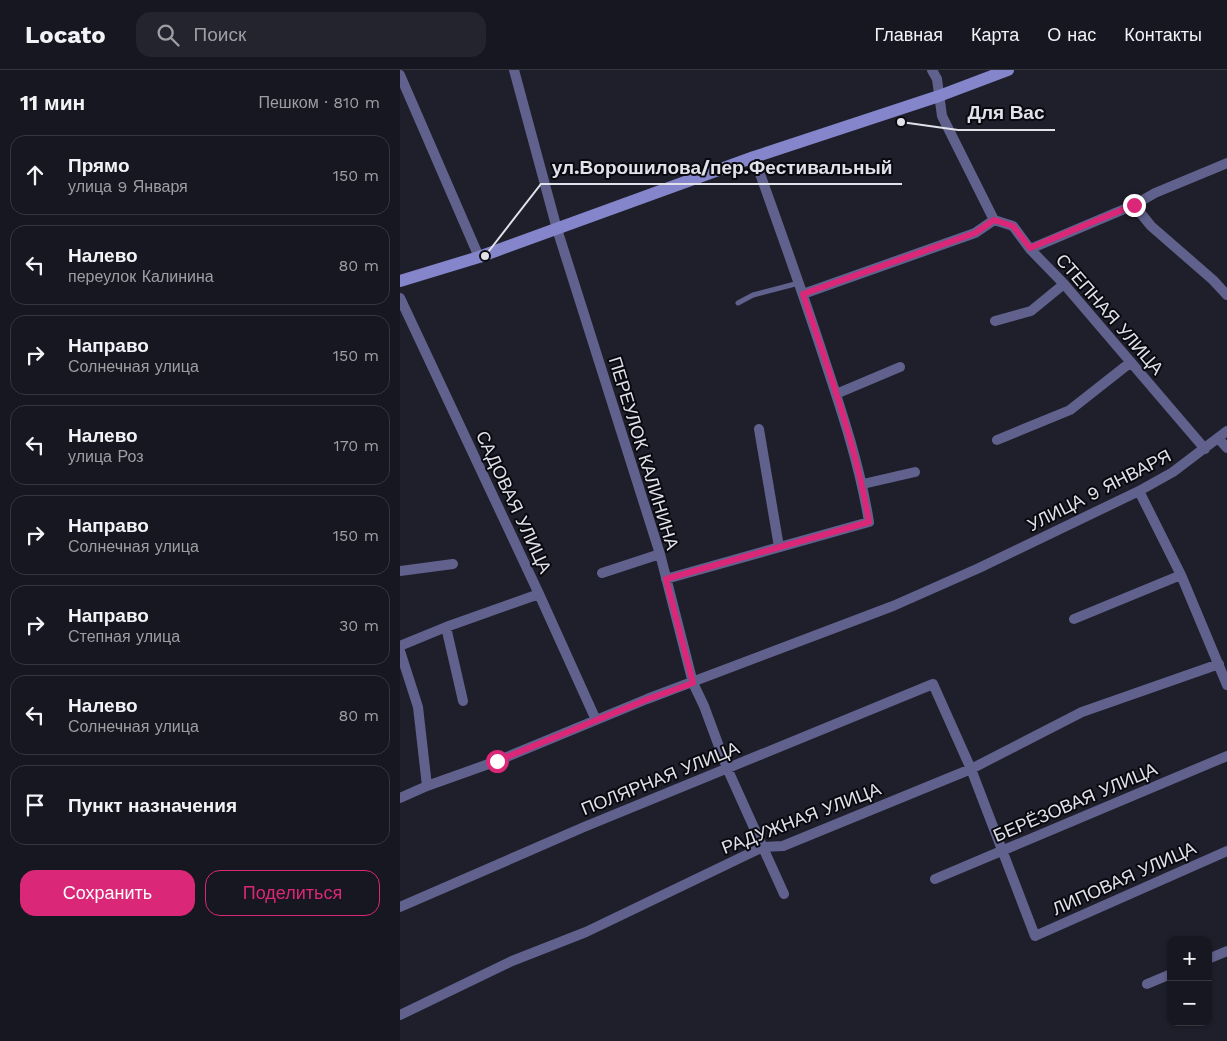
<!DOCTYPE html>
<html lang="ru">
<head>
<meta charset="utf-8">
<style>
  body { margin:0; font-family:"Work Sans",sans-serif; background:#23242d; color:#f1f3f6 }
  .controls { position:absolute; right:15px; bottom:15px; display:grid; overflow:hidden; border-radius:10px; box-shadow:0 1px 4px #0004 }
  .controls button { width:45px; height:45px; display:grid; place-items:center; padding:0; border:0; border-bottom:1px solid #35363e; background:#161720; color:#f1f3f6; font:25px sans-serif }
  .stop { position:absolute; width:15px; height:15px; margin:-11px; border:4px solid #db2777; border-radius:50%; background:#fff }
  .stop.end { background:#db2777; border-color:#fff; box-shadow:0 1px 5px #0008 }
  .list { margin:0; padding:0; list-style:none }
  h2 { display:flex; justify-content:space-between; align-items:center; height:65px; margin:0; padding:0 20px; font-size:21px }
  h2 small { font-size:16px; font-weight:400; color:#9e9fa5 }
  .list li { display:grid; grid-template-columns:32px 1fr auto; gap:15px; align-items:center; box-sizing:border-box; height:80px; margin:0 10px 10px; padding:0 10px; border:1px solid #35363e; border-radius:15px }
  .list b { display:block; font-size:19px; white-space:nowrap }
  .list p { margin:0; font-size:16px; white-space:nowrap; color:#9e9fa5 }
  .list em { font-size:16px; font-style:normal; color:#9e9fa5 }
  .actions { display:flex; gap:10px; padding:15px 20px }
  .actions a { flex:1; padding:11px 0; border:1px solid #db2777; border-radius:15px; text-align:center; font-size:18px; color:#db2777 }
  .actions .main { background:#db2777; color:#fff }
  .icon { flex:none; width:28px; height:28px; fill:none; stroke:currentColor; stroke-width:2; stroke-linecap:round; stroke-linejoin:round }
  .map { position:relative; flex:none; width:827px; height:971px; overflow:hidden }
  header { display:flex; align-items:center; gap:30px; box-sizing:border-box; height:70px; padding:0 25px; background:#161720; border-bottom:1px solid #35363e }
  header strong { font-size:24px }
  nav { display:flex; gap:28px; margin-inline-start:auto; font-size:18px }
  .search { width:350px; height:45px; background:#23242d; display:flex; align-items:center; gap:12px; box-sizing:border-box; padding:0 18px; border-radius:15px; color:#9e9fa5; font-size:19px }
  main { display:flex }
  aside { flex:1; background:#161720 }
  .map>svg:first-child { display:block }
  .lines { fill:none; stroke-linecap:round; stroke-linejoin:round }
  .lane { stroke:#60618c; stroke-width:5 }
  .street { stroke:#60618c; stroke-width:10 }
  .secondary { stroke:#8485ca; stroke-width:12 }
  .route { stroke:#db2777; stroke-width:6 }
  .labels { text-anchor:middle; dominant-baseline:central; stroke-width:4; stroke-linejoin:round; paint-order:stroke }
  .street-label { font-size:18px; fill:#e1e1ea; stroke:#09090f }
  .leader { fill:none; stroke:#e1e1ea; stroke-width:2 }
  .callout-dot { fill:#e1e1ea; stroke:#09090f; stroke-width:2 }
  .callout-label { font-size:19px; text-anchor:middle; font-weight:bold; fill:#e1e1ea; stroke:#09090f; stroke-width:4; stroke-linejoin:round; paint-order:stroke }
</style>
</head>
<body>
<header>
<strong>Locato</strong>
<div class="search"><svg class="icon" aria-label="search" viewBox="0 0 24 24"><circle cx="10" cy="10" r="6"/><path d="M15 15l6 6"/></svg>Поиск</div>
<nav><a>Главная</a><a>Карта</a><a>О нас</a><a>Контакты</a></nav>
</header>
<main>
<aside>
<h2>11 мин<small>Пешком · 810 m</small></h2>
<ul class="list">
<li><svg class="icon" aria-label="ahead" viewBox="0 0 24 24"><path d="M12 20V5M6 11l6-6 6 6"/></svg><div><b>Прямо</b><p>улица 9 Января</p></div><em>150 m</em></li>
<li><svg class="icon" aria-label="left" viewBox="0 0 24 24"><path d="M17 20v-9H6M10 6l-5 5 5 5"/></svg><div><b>Налево</b><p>переулок Калинина</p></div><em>80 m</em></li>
<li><svg class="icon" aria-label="right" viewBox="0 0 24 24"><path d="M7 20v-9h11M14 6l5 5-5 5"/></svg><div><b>Направо</b><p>Солнечная улица</p></div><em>150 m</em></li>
<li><svg class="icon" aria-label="left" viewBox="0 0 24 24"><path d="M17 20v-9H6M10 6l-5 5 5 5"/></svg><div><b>Налево</b><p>улица Роз</p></div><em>170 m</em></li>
<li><svg class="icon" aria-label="right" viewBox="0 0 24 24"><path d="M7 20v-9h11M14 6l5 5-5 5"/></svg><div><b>Направо</b><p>Солнечная улица</p></div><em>150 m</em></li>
<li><svg class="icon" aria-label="right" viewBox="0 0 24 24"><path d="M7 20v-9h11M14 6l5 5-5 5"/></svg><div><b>Направо</b><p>Степная улица</p></div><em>30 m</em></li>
<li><svg class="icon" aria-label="left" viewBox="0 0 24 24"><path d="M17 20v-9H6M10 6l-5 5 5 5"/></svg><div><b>Налево</b><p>Солнечная улица</p></div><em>80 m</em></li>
<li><svg class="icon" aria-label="arrive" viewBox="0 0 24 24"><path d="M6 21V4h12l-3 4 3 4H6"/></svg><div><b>Пункт назначения</b></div></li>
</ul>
<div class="actions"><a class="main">Сохранить</a><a>Поделиться</a></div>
</aside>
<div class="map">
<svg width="827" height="971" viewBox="0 0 827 971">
  <rect width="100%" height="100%" fill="#1e1f2b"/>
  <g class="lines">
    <path class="lane" d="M338,233l15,-8 46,-12"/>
    <path class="street" d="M114,0l43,159 103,325 33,129 11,23 23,62 57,126
      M532,0l5,9 5,37 52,104 19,6 17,23 34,35 141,165
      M0,5l79,182
      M734,135l17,21 62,54 14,15
      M630,179l104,-44 21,-12 72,-30
      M403,224l172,-61 19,-13
      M0,228l139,296 57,126
      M595,251l36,-10 33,-27
      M436,324l64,-27
      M359,359l20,118
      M818,368l9,10
      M597,370l73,-30 61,-48
      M463,414l52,-12
      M739,421l42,84 46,110
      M0,501l53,-7
      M202,503l58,-19
      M266,509l203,-57c-9,-56 -27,-110 -45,-164 -22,-68 -46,-134 -70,-201
      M674,549l107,-44
      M46,557l17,74
      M0,576l46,-19 93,-33
      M0,581l18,56 9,79
      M0,728l27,-12 70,-25 150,-62 246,-93 86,-38 160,-77 34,-19 54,-41
      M535,809l292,-123
      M0,837l184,-80 349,-143 38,85 64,167 192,-85
      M808,889l19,-8
      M747,914l24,-10
      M0,945l112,-54 74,-29 177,-85 20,-1 188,-77 111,-57 137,-48"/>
    <path class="secondary" d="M0,211l79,-24 275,-100 185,-61 69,-26"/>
  </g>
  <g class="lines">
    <path class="route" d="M97,691l151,-62 45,-16 -27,-104 203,-57c-13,-78 -41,-153 -66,-228l172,-61 19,-13 19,6 17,22 104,-43"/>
  </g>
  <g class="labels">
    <g class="street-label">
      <text transform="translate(710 244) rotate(49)">СТЕПНАЯ УЛИЦА</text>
      <text transform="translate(244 383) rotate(73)">ПЕРЕУЛОК КАЛИНИНА</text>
      <text transform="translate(699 420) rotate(-27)">УЛИЦА 9 ЯНВАРЯ</text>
      <text transform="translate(114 432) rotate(65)">САДОВАЯ УЛИЦА</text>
      <text transform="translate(260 708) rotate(-22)">ПОЛЯРНАЯ УЛИЦА</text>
      <text transform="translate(675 732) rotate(-23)">БЕРЁЗОВАЯ УЛИЦА</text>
      <text transform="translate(401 748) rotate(-21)">РАДУЖНАЯ УЛИЦА</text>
      <text transform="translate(724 808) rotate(-24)">ЛИПОВАЯ УЛИЦА</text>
    </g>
  </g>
  <path class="leader" d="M501 52L558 60H655M85 186L141 114H502"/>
  <g class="callout-dot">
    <circle cx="501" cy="52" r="5"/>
    <circle cx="85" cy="186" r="5"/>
  </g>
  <g class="callout-label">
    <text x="606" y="49">Для Вас</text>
    <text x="322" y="104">ул.Ворошилова/пер.Фестивальный</text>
  </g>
</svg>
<div class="controls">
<button>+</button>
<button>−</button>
</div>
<div class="stop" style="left:97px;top:691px"></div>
<div class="stop end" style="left:734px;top:135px"></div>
</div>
</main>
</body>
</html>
